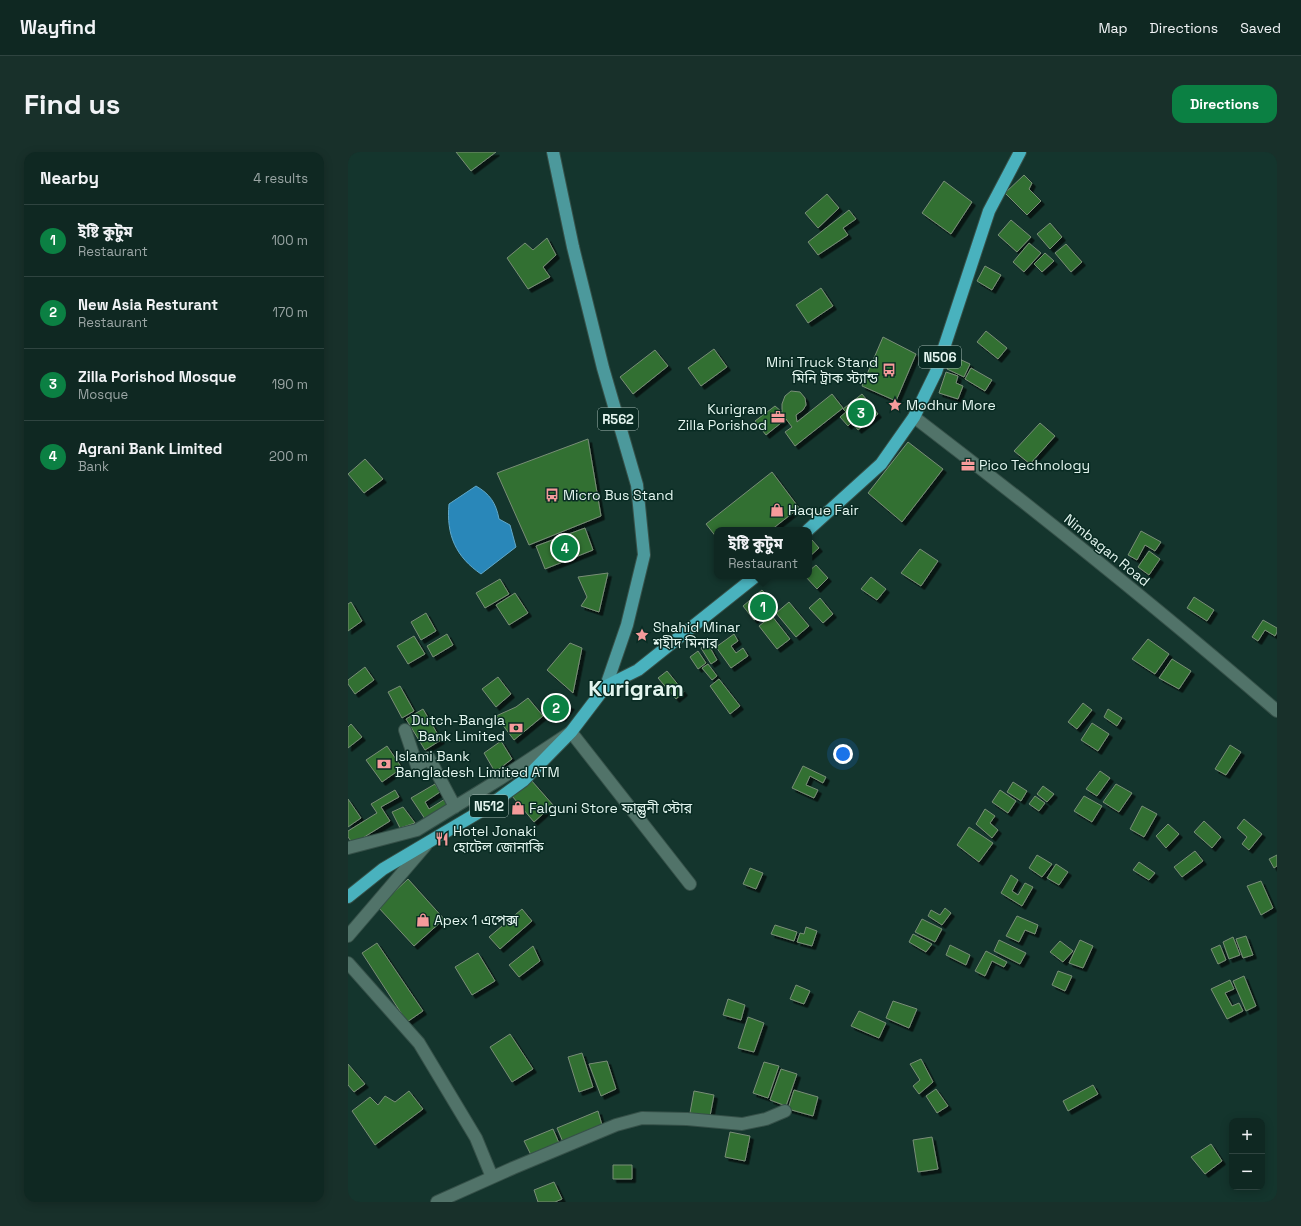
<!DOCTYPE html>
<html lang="en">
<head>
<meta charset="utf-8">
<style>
  body { margin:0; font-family:"Space Grotesk","Noto Sans Bengali",sans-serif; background:#18302a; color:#f1f3f6 }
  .controls { position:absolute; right:12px; bottom:12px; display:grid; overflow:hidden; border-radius:8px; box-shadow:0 2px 10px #0003 }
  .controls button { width:36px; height:36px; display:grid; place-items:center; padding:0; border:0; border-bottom:1px solid #2f4440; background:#0f2822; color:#f1f3f6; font:20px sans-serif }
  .you { position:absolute; left:495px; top:602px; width:14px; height:14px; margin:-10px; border:3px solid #fff; border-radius:50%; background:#1a73e8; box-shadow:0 0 0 6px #1a73e833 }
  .badge { display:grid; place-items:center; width:26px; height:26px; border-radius:50%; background:#0b8043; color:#fff; font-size:13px; font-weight:700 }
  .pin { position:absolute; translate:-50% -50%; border:2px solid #fff; box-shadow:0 1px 4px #0006 }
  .popup { position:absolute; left:366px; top:375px; width:98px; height:52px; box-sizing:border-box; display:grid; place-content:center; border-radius:8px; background:#0f2822; filter:drop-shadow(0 1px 3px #0005); font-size:13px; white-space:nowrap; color:#9ba6a5 }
  .popup b { font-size:15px; color:#f1f3f6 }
  .popup::after { content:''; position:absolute; left:50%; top:100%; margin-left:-8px; border:8px solid transparent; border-top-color:#0f2822 }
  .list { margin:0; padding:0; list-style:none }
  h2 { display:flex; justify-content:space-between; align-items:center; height:52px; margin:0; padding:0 16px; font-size:17px }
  h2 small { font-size:13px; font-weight:400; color:#9ba6a5 }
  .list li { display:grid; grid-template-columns:26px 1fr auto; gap:12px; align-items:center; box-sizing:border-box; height:72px; padding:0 16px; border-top:1px solid #2f4440 }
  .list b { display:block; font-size:15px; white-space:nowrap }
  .list p { margin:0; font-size:13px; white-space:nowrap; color:#9ba6a5 }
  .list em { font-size:13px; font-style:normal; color:#9ba6a5 }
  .map { position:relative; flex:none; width:929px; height:1050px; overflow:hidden; border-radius:12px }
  header { display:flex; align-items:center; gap:24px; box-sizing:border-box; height:56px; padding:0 20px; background:#0f2822; border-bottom:1px solid #2f4440 }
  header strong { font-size:19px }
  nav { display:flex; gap:22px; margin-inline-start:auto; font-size:14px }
  .intro { display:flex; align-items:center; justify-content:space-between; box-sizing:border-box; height:96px; padding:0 24px }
  h1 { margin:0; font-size:28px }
  .button { padding:10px 18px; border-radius:12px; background:#0b8043; color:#fff; font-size:14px; font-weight:700 }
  main { display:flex; gap:24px; padding:0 24px }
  aside { flex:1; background:#0f2822; border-radius:12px; box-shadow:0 2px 10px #0003 }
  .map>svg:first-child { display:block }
  .water { fill:#2987b9; stroke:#61a8c9 }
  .building { fill:#316f31; stroke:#798e77; filter:url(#shadow) }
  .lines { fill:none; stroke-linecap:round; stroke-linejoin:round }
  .minor-casing { stroke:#365149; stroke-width:14 }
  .major-casing { stroke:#365149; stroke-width:14 }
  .highway-casing { stroke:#365149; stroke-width:14 }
  .minor { stroke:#517369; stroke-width:12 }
  .major { stroke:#4c999c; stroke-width:12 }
  .highway { stroke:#49b2be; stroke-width:12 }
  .labels { text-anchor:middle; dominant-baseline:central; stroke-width:3; stroke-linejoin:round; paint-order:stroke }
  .shield { fill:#092b23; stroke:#a2b8b2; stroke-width:1 }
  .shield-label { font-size:13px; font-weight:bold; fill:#e3f5ef }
  .poi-label { font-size:14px; fill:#e3f5ef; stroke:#092b23; text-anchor:start }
  .street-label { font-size:14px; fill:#e3f5ef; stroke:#092b23 }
  .town-label { font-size:22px; font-weight:bold; fill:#e3f5ef; stroke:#092b23 }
</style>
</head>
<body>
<header>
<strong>Wayfind</strong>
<nav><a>Map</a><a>Directions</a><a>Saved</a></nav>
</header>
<div class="intro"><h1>Find us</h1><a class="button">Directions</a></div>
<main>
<aside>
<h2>Nearby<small>4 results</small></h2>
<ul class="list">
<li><span class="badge">1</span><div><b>ইষ্টি কুটুম</b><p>Restaurant</p></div><em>100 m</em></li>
<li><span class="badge">2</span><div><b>New Asia Resturant</b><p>Restaurant</p></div><em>170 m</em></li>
<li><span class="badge">3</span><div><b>Zilla Porishod Mosque</b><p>Mosque</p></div><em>190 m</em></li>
<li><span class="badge">4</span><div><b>Agrani Bank Limited</b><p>Bank</p></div><em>200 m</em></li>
</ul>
</aside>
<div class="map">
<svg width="929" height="1050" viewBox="0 0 929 1050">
  <defs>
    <filter id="shadow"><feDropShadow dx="3.5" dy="3.5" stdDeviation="0" flood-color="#0009"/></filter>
  </defs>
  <rect width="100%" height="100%" fill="#14352d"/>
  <path class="water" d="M128,334c14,8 20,17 23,33l11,6 6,22 -35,27c-25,-17 -35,-39 -32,-70z"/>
  <path class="building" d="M108,0h40l-25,19z
    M676,23l8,8 -3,6 12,12 -14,14 -22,-22z
    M596,29l28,21 -21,32 -29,-21z
    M479,42l12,14 -21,20 -13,-15z
    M501,58l7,9 -13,9 5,7 -30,20 -10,-13z
    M663,68l20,17 -14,15 -19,-17z
    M702,71l12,14 -12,12 -13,-15z
    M199,86l9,17 -13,12 7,10 -22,12 -21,-31 18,-15 8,7z
    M681,91l12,10 -17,19 -11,-10z
    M718,92l16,18 -11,10 -16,-19z
    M697,101l9,8 -12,11 -8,-8z
    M637,114l16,9 -9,15 -15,-9z
    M473,136l12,18 -25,17 -12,-18z
    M638,179l21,17 -9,11 -21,-17z
    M535,185l33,17 -20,47 -34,-15z
    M366,197l13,18 -26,19 -13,-18z
    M307,198l13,16 -35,28 -13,-17z
    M605,204l17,8 -6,13 -17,-8z
    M623,216l21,12 -7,11 -20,-12z
    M598,220l12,4 -2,7 7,3 -5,13 -19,-6z
    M443,239l9,1 5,6 1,7 -3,5 -7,5 1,7 35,-28 11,14 -48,38 -10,-14 7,-5 -6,-8 -20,16 -11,-14 20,-15 7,6v-8l3,-8z
    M514,242l16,20 -20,16 -6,-8 -4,4 -8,-9 6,-5 -3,-3z
    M692,271l15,13 -25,28 -16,-13z
    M240,287l13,77 -72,29 -32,-72z
    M560,290l35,27 -41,53 -34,-29z
    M17,307l18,20 -19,14 -16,-19z
    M424,320l27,36 -28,22h-54v8l-11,-14z
    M237,376l8,22 -48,19 -9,-23z
    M793,379l20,11 -6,9 -10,-6 -8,15 -9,-5z
    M464,388l7,8 -10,9v-14z
    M572,397l18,12 -17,25 -20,-13z
    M801,399l11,8 -11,16 -11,-8z
    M468,413l12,13 -11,11 -12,-13h4v-5z
    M260,421l-9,39 -18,-6 6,-9 -9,-20z
    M523,425l15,12 -9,11 -16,-11z
    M152,427l9,15 -24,14 -9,-15z
    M414,438l12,14 -20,16 -11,-14z
    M167,441l13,20 -19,12 -13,-20z
    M846,445l20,13 -7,11 -20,-13z
    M472,446l13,16 -10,9 -14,-15z
    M3,450l11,19 -14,10v-27z
    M441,450l20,24 -13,11 -20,-24z
    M78,461l10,18 -15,9 -10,-18z
    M424,464l18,23 -13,10 -18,-23z
    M915,468l14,8v4l-2,4 -10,-6 -7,11 -6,-4z
    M99,482l6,11 -20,12 -6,-11z
    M386,482l4,7 -7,5 5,7 7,-5 5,8 -17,12 -15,-21z
    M66,484l11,18 -17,10 -11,-18z
    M800,487l21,15 -14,20 -23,-15z
    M222,491l12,5 -9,45 -26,-23z
    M360,492l9,16 -6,4 -10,-16z
    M350,499l8,12 -8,6 -8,-12z
    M824,507l19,12 -12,18 -20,-11z
    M360,512l9,12 -5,4 -10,-12z
    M17,515l9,13 -19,14 -7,-10v-4z
    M319,519l17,21 -8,7 -18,-21z
    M150,525l13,17 -15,13 -14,-18z
    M371,527l21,27 -10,8 -20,-28z
    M52,534l14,25 -12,7 -14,-26z
    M180,546l15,18 -29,24 -18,-24 20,-9z
    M198,547l25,7 -9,12 -21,-8z
    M735,551l9,7 -15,19 -9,-7z
    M75,557l18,31 -16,10 -19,-31z
    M760,557l14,9 -5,8 -13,-9z
    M744,571l17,11 -11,17 -17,-11z
    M3,572l11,13 -14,11v-21z
    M153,589l11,18 -17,13 -11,-19z
    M882,593l11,7 -15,23 -11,-6z
    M39,594l15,22 -20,14 -16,-22z
    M455,614l23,11 -3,6 -13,-7 -4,9 12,5 -4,8 -22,-10z
    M752,619l10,7 -13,18 -11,-7z
    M183,628l22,25 -19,17 -22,-26z
    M665,630l14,9 -6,10 -14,-9z
    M87,632l5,8 -15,10 4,7 16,-10 4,6 -24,14 -14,-21z
    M768,632l16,9 -13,19 -16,-10z
    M695,634l11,8 -7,8 -10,-8z
    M47,638l4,7 -18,10 9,14 -37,23 -5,-7v-6l29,-18 -6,-9z
    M652,638l16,11 -8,12 -16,-11z
    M687,644l10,7 -6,8 -10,-7z
    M736,644l18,10 -10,16 -18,-11z
    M0,647l13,19 -13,9z
    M794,654l15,8 -13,23 -14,-8z
    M55,655l12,16 -15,5 -8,-16z
    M637,657l10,7 -5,7 8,7 -6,8 -16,-14z
    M896,667l18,15 -13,16 -7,-6 5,-7 -10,-9z
    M856,669l17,16 -9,11 -18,-16z
    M820,672l11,10 -13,14 -10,-12z
    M621,675l24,16 -14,19 -22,-17z
    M847,699l8,10 -21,16 -8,-10z
    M689,703l15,9 -10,13 -13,-9z
    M929,703v11l-3,2 -5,-9z
    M791,710l16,11 -6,7 -16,-10z
    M708,712l12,8 -9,13 -12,-7z
    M402,716l13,5 -7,16 -13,-5z
    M663,723l7,5 -6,11 6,4 7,-12 8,4 -11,19 -21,-13z
    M60,727l36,40 -30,27 -36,-39z
    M913,729l12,27 -12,7 -14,-29z
    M597,756l6,5 -9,12 -14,-9 3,-6 9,5z
    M174,757l10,12 -32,28 -11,-12z
    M669,764l21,9 -3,9 -10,-4 -6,12 -13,-6z
    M574,767l20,10 -7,13 -20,-10z
    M427,773l22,7 -3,9 -23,-7z
    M458,775l11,4 -5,15 -15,-4 3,-9 4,1z
    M565,782l19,10 -6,8 -17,-10z
    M898,784l7,19 -10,3 -7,-19z
    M885,785l7,18 -11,4 -6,-17z
    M651,788l27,13 -6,11 -26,-13z
    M732,788l13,6 -10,22 -14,-5z
    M712,789l13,10 -10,11 -13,-10z
    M29,791l46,68 -16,11 -45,-69z
    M602,793l20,10 -4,10 -20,-10z
    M872,793l6,15 -8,4 -7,-15z
    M185,794l7,15 -21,16 -10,-12z
    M638,799l21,11 -3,5 -12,-6 -7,15 -10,-5z
    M130,801l17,28 -23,14 -17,-28z
    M710,819l14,5 -7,15 -13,-6z
    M896,824l12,30 -10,5 -13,-30z
    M882,828l4,9 -9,4 7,13 7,-3 4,8 -16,8 -16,-30z
    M448,833l14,6 -6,13 -14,-5z
    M380,847l17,6 -4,15 -18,-5z
    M545,849l24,8 -8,19 -23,-10z
    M511,859l27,12 -7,15 -28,-12z
    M400,865l16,6 -10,29 -16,-4z
    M162,882l23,35 -21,13 -22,-35z
    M234,901l11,34 -14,5 -11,-35z
    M573,907l12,23 -14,12 -6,-8 7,-6 -10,-16z
    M259,909l9,28 -15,7 -12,-32z
    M416,910l15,4 -11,32 -15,-5z
    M0,912l17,20 -11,8 -6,-7z
    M433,917l16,5 -11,32 -16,-6z
    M745,933l5,9 -30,17 -5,-10z
    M588,937l12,17 -11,7 -11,-17z
    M446,938l24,7 -5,19 -25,-7z
    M61,939l14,18 -48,36 -23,-34 18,-14 8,8 7,-9 10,6z
    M346,939l20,4 -4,21 -20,-3z
    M250,959l4,14 -39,17 -6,-14z
    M205,977l6,14 -28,12 -7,-14z
    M382,980l20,4 -5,25 -20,-4z
    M584,985l6,32 -20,3 -5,-32z
    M863,992l11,17 -17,13 -14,-17z
    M265,1013h19v14h-19z
    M206,1030l8,17 -7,3h-17l-4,-12z"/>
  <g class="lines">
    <g class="minor-casing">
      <path id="minor" d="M566,265c124,95 245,192 363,294
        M57,578l12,36 12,-8 26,49
        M0,696l69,-18 83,-51 71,-47 119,152
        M0,784l78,-91
        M0,811l71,80 57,95 16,39
        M89,1050l76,-34 103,-43 26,-7 45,1 55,5 24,-5 19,-8"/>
    </g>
    <g class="major-casing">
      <path id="major" d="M205,0l20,95 30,121 34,117 7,70 -17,70 -21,61"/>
    </g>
    <g class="highway-casing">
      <path id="highway" d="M460,378l73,-66 33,-47 22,-45 53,-161 31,-59
        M0,745l35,-28 103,-61 37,-27 48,-49 35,-46 32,-16 118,-94"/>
    </g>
    <use href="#minor" class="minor"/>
    <use href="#major" class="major"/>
    <use href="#highway" class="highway"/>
  </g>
  <defs>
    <g id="bus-bare" transform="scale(1.08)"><path d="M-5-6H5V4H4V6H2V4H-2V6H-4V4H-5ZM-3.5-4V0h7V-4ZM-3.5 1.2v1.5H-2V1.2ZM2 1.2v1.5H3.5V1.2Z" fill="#f59b9b" stroke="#092b23" stroke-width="2.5" paint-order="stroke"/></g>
    <g id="sight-bare" transform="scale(1.08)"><path d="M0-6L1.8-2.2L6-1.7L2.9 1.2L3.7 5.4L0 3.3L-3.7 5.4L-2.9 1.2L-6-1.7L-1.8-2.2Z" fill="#f59b9b" stroke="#092b23" stroke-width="2.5" paint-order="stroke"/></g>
    <g id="office-bare" transform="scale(1.08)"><path d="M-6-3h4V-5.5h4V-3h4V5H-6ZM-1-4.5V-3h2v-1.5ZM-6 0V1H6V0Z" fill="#f59b9b" stroke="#092b23" stroke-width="2.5" paint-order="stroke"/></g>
    <g id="shop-bare" transform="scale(1.08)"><path d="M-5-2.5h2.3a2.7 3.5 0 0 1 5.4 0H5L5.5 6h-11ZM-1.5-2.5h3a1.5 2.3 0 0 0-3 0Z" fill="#f59b9b" stroke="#092b23" stroke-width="2.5" paint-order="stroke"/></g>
    <g id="bank-bare" transform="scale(1.08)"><path d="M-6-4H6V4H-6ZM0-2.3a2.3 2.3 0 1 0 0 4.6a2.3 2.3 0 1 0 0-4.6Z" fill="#f59b9b" stroke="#092b23" stroke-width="2.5" paint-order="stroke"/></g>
    <g id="restaurant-bare" transform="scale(1.08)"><path d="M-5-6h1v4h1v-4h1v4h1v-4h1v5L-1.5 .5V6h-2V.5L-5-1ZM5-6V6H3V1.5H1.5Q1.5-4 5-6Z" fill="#f59b9b" stroke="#092b23" stroke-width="2.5" paint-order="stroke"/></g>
  </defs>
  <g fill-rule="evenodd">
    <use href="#bus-bare" x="541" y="218"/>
    <use href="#sight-bare" x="547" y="253"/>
    <use href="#office-bare" x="430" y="265"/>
    <use href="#office-bare" x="620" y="313"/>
    <use href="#bus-bare" x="204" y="343"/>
    <use href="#shop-bare" x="429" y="358"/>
    <use href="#sight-bare" x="294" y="483"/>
    <use href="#bank-bare" x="168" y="576"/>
    <use href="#bank-bare" x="36" y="612"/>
    <use href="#shop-bare" x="170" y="656"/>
    <use href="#restaurant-bare" x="94" y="687"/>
    <use href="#shop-bare" x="75" y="768"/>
  </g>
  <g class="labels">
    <g class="shield">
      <rect x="571" y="194" width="42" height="22" rx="3"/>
      <rect x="250" y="256" width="40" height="22" rx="3"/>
      <rect x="122" y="643" width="38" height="22" rx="3"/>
    </g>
    <g class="shield-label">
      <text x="592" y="205">N506</text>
      <text x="270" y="267">R562</text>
      <text x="141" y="654">N512</text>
    </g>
    <g class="poi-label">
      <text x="530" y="210" text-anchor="end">Mini Truck Stand<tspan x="530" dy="16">মিনি ট্রাক স্ট্যান্ড</tspan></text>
      <text x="558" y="253">Modhur More</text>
      <text x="419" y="257" text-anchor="end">Kurigram<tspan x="419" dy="16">Zilla Porishod</tspan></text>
      <text x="631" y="313">Pico Technology</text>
      <text x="215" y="343">Micro Bus Stand</text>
      <text x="440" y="358">Haque Fair</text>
      <text x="305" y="475">Shahid Minar<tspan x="305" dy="16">শহীদ মিনার</tspan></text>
      <text x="157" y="568" text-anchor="end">Dutch-Bangla<tspan x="157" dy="16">Bank Limited</tspan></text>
      <text x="47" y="604">Islami Bank<tspan x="47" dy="16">Bangladesh Limited ATM</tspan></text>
      <text x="181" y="656">Falguni Store ফাল্গুনী স্টোর</text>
      <text x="105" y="679">Hotel Jonaki<tspan x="105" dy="16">হোটেল জোনাকি</tspan></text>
      <text x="86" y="768">Apex 1 এপেক্স</text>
    </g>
    <g class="street-label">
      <text transform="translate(759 398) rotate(39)">Nimbagan Road</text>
    </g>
    <g class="town-label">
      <text x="288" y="536">Kurigram</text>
    </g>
  </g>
</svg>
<div class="controls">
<button>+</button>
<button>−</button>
</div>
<div class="you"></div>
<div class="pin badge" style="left:415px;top:455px">1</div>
<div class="popup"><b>ইষ্টি কুটুম</b>Restaurant</div>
<div class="pin badge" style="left:208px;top:556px">2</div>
<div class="pin badge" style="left:513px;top:261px">3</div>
<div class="pin badge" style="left:217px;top:396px">4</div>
</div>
</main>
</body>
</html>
